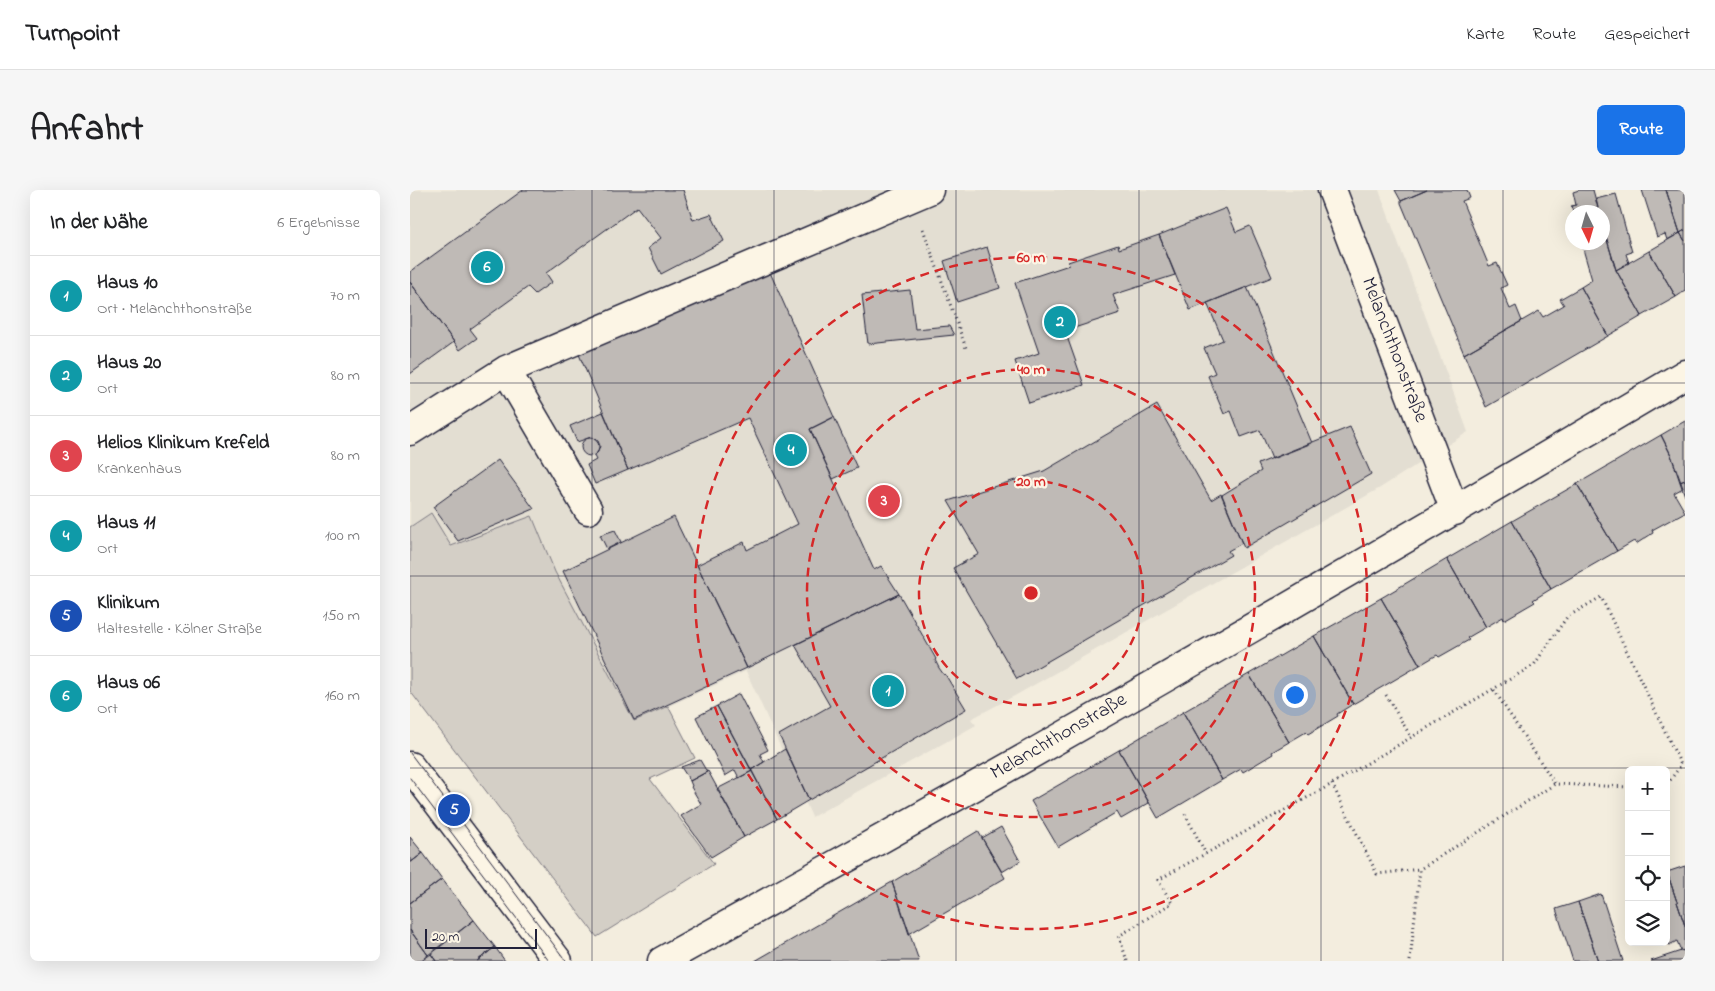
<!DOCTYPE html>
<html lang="de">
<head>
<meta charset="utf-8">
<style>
  body { margin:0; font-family:"Indie Flower",sans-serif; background:#f6f6f6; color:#202124 }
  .controls { position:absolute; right:15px; bottom:15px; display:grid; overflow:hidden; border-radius:8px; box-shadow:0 5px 20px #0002 }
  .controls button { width:45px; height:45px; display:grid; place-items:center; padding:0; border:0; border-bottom:1px solid #e0e0e0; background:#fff; color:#202124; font:25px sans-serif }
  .compass { position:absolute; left:1155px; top:15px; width:45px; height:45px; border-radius:50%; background:#fff; box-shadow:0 5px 20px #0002; rotate:175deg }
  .scale { position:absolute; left:15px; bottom:12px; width:112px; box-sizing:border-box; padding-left:5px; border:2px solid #22223b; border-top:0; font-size:14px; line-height:18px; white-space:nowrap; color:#22223b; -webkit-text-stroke:4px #fcf5e5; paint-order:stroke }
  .you { position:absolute; left:884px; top:504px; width:18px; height:18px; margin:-12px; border:4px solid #fff; border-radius:50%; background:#1a73e8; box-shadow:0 0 0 8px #1a73e833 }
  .badge { display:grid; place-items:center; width:32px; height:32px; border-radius:50%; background:#1a73e8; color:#fff; font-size:16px; font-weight:700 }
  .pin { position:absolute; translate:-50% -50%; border:2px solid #fff; box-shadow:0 1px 5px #0006 }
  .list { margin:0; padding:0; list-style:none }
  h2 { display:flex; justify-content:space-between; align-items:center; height:65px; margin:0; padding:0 20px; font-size:21px }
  h2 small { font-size:16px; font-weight:400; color:#757577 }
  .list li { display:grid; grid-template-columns:32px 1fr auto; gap:15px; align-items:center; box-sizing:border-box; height:80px; padding:0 20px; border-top:1px solid #e0e0e0 }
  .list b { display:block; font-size:19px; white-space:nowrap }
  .list p { margin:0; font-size:16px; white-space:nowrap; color:#757577 }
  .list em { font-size:16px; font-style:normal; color:#757577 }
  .icon { flex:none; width:28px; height:28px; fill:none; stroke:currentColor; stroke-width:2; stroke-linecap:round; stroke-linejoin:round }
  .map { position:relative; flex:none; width:1275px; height:771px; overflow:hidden; border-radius:8px }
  header { display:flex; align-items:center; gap:30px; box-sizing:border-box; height:70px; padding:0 25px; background:#fff; border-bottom:1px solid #e0e0e0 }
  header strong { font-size:24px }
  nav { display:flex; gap:28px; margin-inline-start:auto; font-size:18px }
  .intro { display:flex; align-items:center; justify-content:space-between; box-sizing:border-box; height:120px; padding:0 30px }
  h1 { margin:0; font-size:35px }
  .button { padding:12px 22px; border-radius:8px; background:#1a73e8; color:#fff; font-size:18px; font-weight:700 }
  main { display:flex; gap:30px; padding:0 30px }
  aside { flex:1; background:#fff; border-radius:8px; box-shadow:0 5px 20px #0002 }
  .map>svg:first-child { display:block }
  .built { fill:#e3ded2 }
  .green { fill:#d4cfc6; stroke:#7b7880 }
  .building { fill:#bfbab6; stroke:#22223b }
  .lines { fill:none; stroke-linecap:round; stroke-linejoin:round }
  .minor-casing { stroke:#22223b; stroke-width:31 }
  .major-casing { stroke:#22223b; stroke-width:31 }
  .path { stroke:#22223b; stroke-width:3; stroke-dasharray:1 4; stroke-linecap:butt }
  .minor { stroke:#fcf5e5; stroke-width:28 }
  .major { stroke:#fcf5e5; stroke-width:28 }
  .tram { stroke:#22223b; stroke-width:1 }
  .grid { fill:none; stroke:#22223b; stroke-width:1; stroke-opacity:0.55 }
  .ring { fill:none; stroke:#d62828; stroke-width:2.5; stroke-dasharray:9 6 }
  .labels { text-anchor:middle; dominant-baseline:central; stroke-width:4.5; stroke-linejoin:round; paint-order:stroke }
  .street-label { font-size:20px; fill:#22223b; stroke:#fcf5e5 }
  .centre { fill:#d62828; stroke:#fcf5e5; stroke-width:2.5 }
  .ring-label { font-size:15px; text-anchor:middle; font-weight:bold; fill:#d62828; stroke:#fcf5e5; stroke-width:4.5; stroke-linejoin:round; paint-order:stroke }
</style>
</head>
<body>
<header>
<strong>Turnpoint</strong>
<nav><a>Karte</a><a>Route</a><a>Gespeichert</a></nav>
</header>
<div class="intro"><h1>Anfahrt</h1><a class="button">Route</a></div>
<main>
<aside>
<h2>In der Nähe<small>6 Ergebnisse</small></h2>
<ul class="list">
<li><span class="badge" style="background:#0f9aa8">1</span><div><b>Haus 10</b><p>Ort · Melanchthonstraße</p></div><em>70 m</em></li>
<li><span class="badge" style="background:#0f9aa8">2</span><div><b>Haus 20</b><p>Ort</p></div><em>80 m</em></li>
<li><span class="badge" style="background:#e0444e">3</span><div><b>Helios Klinikum Krefeld</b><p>Krankenhaus</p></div><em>80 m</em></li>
<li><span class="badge" style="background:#0f9aa8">4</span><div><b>Haus 11</b><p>Ort</p></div><em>100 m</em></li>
<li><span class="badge" style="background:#1a4fb4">5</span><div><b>Klinikum</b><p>Haltestelle · Kölner Straße</p></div><em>150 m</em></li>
<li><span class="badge" style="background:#0f9aa8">6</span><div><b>Haus 06</b><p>Ort</p></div><em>160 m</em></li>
</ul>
</aside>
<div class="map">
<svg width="1275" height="771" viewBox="0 0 1275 771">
  <rect width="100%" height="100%" fill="#f3edde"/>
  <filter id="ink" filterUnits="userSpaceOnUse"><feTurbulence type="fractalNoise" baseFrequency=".02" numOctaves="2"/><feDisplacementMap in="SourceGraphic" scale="10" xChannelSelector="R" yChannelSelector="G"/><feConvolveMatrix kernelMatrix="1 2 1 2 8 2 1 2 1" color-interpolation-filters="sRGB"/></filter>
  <g filter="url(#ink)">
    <path class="built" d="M0,0h969l89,242 -88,56 -362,206 -47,25 5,6 -164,92 -66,-146 -112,51 -79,-150 -23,-56 -81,30 -20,-33 -21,14z"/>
    <path class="green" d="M21,323l20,33 81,-30 23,56 79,149 34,-15 27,52 -45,21 64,85 -117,73 -187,-246v-164z"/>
    <path class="building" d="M113,0h160l10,30 18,-6 13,27 -63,33 -13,-26 13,-10 -24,-31 -91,66 6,9 -17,12 -7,-7 -58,42 7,9 -17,12 -50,-68v-10z
      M985,0h32l-26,11z
      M1017,0h40l3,8 -8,3 27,65 8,-3 10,22 -6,3 9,21 6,-3 6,15 -58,33 -63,-151v-2z
      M1169,0h14l6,22h-26l-2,-6 5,-1 -3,-13z
      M1232,0h24l14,43 -13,7 -2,-6 -8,3z
      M1256,0h19v40l-5,3z
      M1206,4l16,58 -6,2 3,9 -13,7 -14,-47v-11h-3l-3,-13z
      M816,18l10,24 14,-6 22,51 -82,33 -31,-75z
      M1192,33l14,47 26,46 -34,20 -27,-49 11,-7 -11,-38h21z
      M1275,40v11l-5,-8z
      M1270,43l5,8v50l-9,6 -27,-46z
      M749,45l16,40 -62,20 7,18 -55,18 19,54 -55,18 -14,-42 24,-8 -24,-70 54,-18 -1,-3 50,-17 1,4z
      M577,57l13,41 -43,14 -13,-41z
      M1239,61l27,46 -34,19 -26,-46z
      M359,80l65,147 -24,12 64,141 7,-4 18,28 -152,74 -50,-103 47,-23 3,8 51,-26 -50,-106 -120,52 -50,-118z
      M0,92l44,60 -44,32z
      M837,97l65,156 -40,16 -12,-29 -19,7 -10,-26 -7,3 -16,-38 7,-3 -11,-25 19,-8 -16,-37z
      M1171,97l27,49 -122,71 -22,-53 75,-43 4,6 21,-12 -4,-6z
      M500,100l5,39 34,-3 5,9 -86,9 -6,-49z
      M747,215l54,95 10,-6 21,49 -14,8 3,4 -214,124 -64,-111 26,-14 -31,-53 96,-30z
      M193,222l25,58 -33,14 -8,-19 9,-5 -2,-4 4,-4 2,-6 -2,-5 -7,-4 -14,5 -7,-16z
      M424,227l23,51 -24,11 -23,-50z
      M1275,231v59l-5,2 -9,-27 -10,-20z
      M940,237l21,47 -127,74 -22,-53 39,-24 -3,-7z
      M1251,245l10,20 12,33 -9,5 11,19 -33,18 1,3 -17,11 -2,-3 -17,10 -40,-67z
      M171 257a9 9 0 1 1 18 0a9 9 0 1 1-18 0Z
      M88,270l36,49 -76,32 -25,-34z
      M1275,290v16l-5,-14z
      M1167,294l40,67 -66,38 -39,-68z
      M264,327l73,151 -113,52 -71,-149z
      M1102,331l39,68 -18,11 2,2 -31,18 -1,-3 -17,10 -39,-68z
      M205,340l6,12 -14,7 -7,-14z
      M1037,369l39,68 -19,11 2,2 -30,17 -2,-2 -17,10 -39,-67z
      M489,404l37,65 -1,1 4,8 5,7 1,-1 21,35 -157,91 -30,-65 51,-29 -35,-61z
      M971,408l39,67 -67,39 -39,-68z
      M904,446l39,68 -16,10 1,2 -30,18 -2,-2 -17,10 -40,-68z
      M839,484l40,68 -17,10 1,2 -30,18 -2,-3 -19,11 -39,-68z
      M329,504l29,56 -8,4 4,8 -13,8 -34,-64z
      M307,516l35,65 -13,7 -4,-8 -10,6 -29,-59z
      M773,522l39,68 -64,38 -39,-68z
      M375,559l24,51 -32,19 -26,-49z
      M709,560l30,53 -28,16 -4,-7 -59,35 -27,-46z
      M290,570l7,12 -17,9 -9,-14z
      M298,581l36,66 -33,20 -30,-41 20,-12 -10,-17 1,-1 -2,-5z
      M342,581l25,48 -33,18 -27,-48z
      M591,637l19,34 -18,11 -20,-34z
      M568,641l27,47 -96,56 -17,-52z
      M0,647l13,16 -13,10z
      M13,663l19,26 -32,24v-40z
      M1275,676v60l-18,-54z
      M1256,682h1l18,54v24l-4,1 -4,-10 -8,4 -3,-8z
      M32,689l32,41 -46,35 -18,-25v-27z
      M482,692l27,79h-164z
      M1191,704l22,67h-25l-20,-59z
      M1168,712l20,59h-25l-17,-52z
      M64,730l21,27 -18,14h-41l-5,-7z
      M0,740l18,25 -8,6h-10z
      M85,757l10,14h-28z
      M1275,760v11h-34l30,-10z
      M21,764l5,7h-15z"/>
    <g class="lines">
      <g class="minor-casing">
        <path id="minor" d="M922,0l123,321
          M96,180l82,140
          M0,241l96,-61 423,-180
          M252,771c344,-190 685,-386 1023,-587"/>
      </g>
      <g class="major-casing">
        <path id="major" d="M0,576l148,195"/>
      </g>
      <path class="path" d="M513,39l43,119
        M1084,500l61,94
        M976,505l25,42
        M922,594l45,90 43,-5
        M775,624l21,40
        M717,771l-8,-25 53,-33 -14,-23 174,-96 202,-119 33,-48 34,-20 80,168 -15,21
        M1000,771l10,-92 135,-85 74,3"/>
      <use href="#minor" class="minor"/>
      <use href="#major" class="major"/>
      <path class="tram" d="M0,563l156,208
        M0,588l139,183"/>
    </g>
  </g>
  <path class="grid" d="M182,0v771M364,0v771M546,0v771M729,0v771M911,0v771M1093,0v771M0,193h1275M0,386h1275M0,578h1275"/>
  <g class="ring">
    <circle cx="621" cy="403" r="112"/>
    <circle cx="621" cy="403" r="224"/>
    <circle cx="621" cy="403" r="336"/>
  </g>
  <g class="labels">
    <g class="street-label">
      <text transform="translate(984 160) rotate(69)">Melanchthonstraße</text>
      <text transform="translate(649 547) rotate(-30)">Melanchthonstraße</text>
    </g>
  </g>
  <circle cx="621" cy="403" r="8" class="centre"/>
  <g class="ring-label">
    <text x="621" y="72">60 m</text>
    <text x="621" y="184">40 m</text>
    <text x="621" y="296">20 m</text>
  </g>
</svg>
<div class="controls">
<button>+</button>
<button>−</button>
<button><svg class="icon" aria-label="locate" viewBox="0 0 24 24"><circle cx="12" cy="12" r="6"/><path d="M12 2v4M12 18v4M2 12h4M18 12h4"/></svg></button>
<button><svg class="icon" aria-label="layers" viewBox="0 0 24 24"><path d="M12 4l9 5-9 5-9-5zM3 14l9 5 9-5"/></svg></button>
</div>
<svg class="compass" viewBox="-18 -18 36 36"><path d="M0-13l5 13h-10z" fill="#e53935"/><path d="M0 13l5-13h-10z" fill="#757577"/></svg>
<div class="scale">20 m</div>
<div class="you"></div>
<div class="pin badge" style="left:478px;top:501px;background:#0f9aa8">1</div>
<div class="pin badge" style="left:650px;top:132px;background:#0f9aa8">2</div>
<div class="pin badge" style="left:474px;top:311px;background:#e0444e">3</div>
<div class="pin badge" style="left:381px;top:260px;background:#0f9aa8">4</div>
<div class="pin badge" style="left:44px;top:620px;background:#1a4fb4">5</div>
<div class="pin badge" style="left:77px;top:77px;background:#0f9aa8">6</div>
</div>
</main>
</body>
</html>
